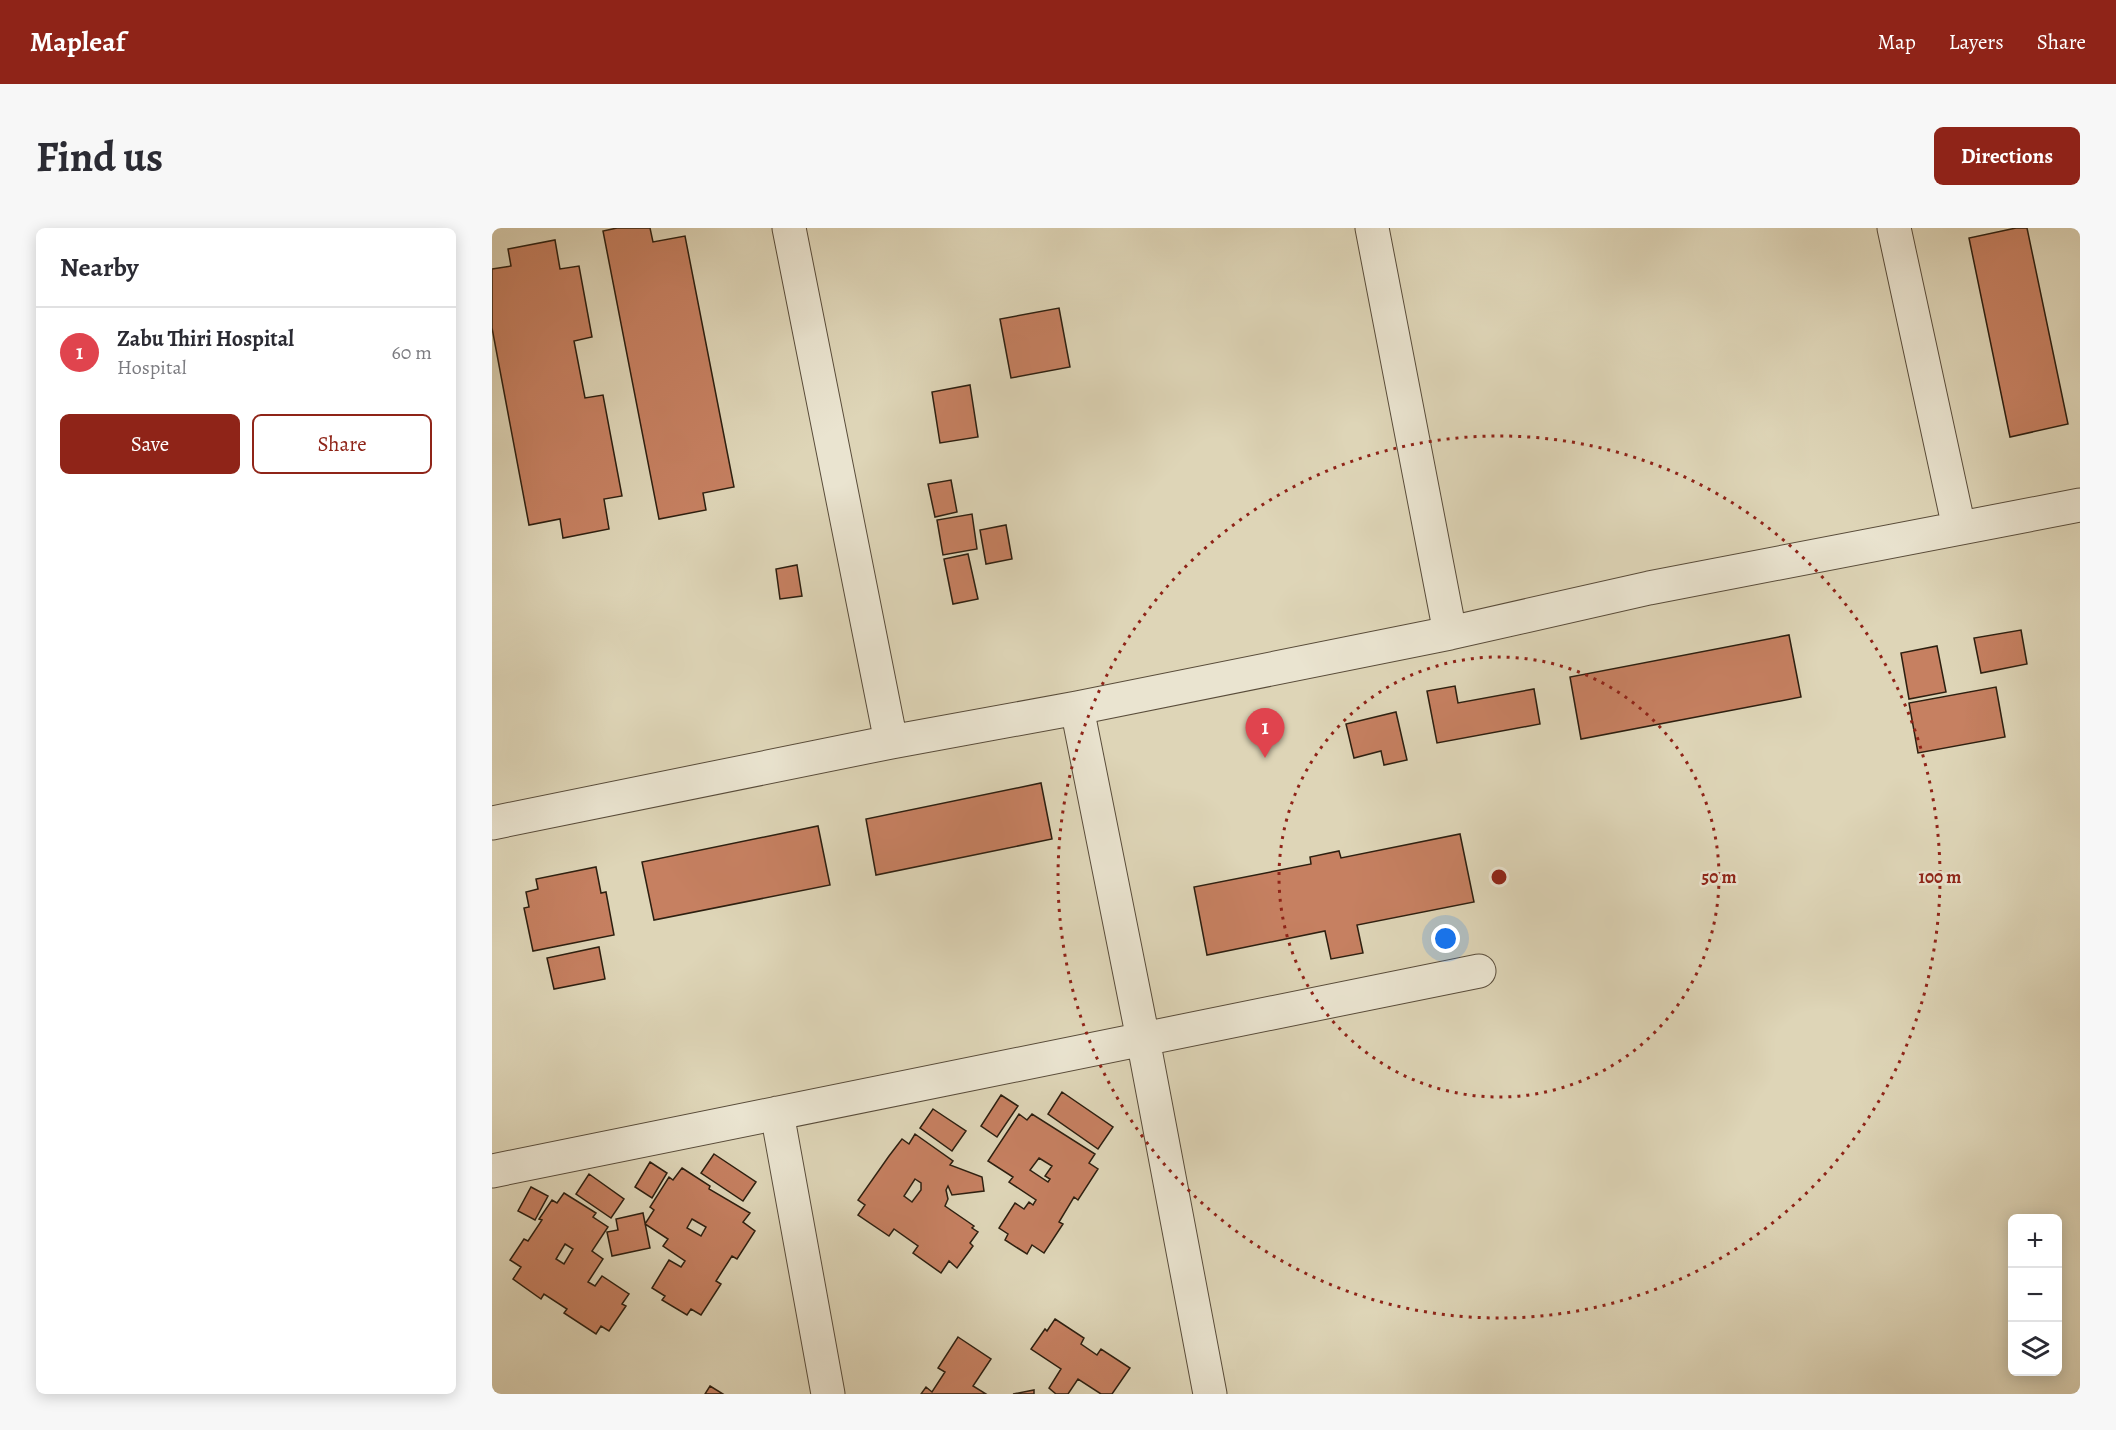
<!DOCTYPE html>
<html lang="en">
<head>
<meta charset="utf-8">
<style>
  body { margin:0; font-family:Alegreya,serif; background:#f7f7f7; color:#2b2b33 }
  .controls { position:absolute; right:18px; bottom:18px; display:grid; overflow:hidden; border-radius:9px; box-shadow:0 3px 15px #0003 }
  .controls button { width:54px; height:54px; display:grid; place-items:center; padding:0; border:0; border-bottom:2px solid #e1e1e2; background:#fff; color:#2b2b33; font:30px sans-serif }
  .you { position:absolute; left:954px; top:711px; width:21px; height:21px; margin:-15px; border:4px solid #fff; border-radius:50%; background:#1a73e8; box-shadow:0 0 0 9px #1a73e833 }
  .badge { display:grid; place-items:center; width:39px; height:39px; border-radius:50%; background:#8f2418; color:#fff; font-size:20px; font-weight:700 }
  .pin { position:absolute; translate:-50% -50px; filter:drop-shadow(0 2px 3px #0008) }
  .pin::after { content:''; position:absolute; top:32px; width:21px; height:18px; background:inherit; clip-path:polygon(0 0,100% 0,50% 100%) }
  .list { margin:0; padding:0; list-style:none }
  h2 { display:flex; justify-content:space-between; align-items:center; height:78px; margin:0; padding:0 24px; font-size:26px }
  h2 small { font-size:20px; font-weight:400; color:#7c7c81 }
  .list li { display:grid; grid-template-columns:39px 1fr auto; gap:18px; align-items:center; box-sizing:border-box; height:90px; padding:0 24px; border-top:2px solid #e1e1e2 }
  .list b { display:block; font-size:22px; white-space:nowrap }
  .list p { margin:0; font-size:20px; white-space:nowrap; color:#7c7c81 }
  .list em { font-size:20px; font-style:normal; color:#7c7c81 }
  .actions { display:flex; gap:12px; padding:18px 24px }
  .actions a { flex:1; padding:14px 0; border:2px solid #8f2418; border-radius:9px; text-align:center; font-size:21px; color:#8f2418 }
  .actions .main { background:#8f2418; color:#fff }
  .icon { flex:none; width:33px; height:33px; fill:none; stroke:currentColor; stroke-width:2; stroke-linecap:round; stroke-linejoin:round }
  .map { position:relative; flex:none; width:1588px; height:1166px; overflow:hidden; border-radius:9px }
  header { display:flex; align-items:center; gap:36px; box-sizing:border-box; height:84px; padding:0 30px; background:#8f2418; color:#fff }
  header strong { font-size:28px }
  nav { display:flex; gap:33px; margin-inline-start:auto; font-size:21px }
  .intro { display:flex; align-items:center; justify-content:space-between; box-sizing:border-box; height:144px; padding:0 36px }
  h1 { margin:0; font-size:42px }
  .button { padding:15px 27px; border-radius:9px; background:#8f2418; color:#fff; font-size:21px; font-weight:700 }
  main { display:flex; gap:36px; padding:0 36px }
  aside { flex:1; background:#fff; border-radius:9px; box-shadow:0 3px 15px #0003 }
  .map>svg:first-child { display:block }
  .building { fill:#c68061; stroke:#2d1f10; stroke-width:1.5; fill-rule:evenodd }
  .lines { fill:none; stroke-linecap:round; stroke-linejoin:round }
  .street-casing { stroke:#594c3a; stroke-width:35 }
  .street { stroke:#eae4d0; stroke-width:33 }
  .ring { fill:none; stroke:#8f2418; stroke-width:3; stroke-dasharray:3 6 }
  .centre { fill:#8f2418; stroke:#eae4d0; stroke-width:3 }
  .ring-label { font-size:18px; text-anchor:middle; font-weight:bold; fill:#8f2418; stroke:#eae4d0; stroke-width:5; stroke-linejoin:round; paint-order:stroke }
</style>
</head>
<body>
<header>
<strong>Mapleaf</strong>
<nav><a>Map</a><a>Layers</a><a>Share</a></nav>
</header>
<div class="intro"><h1>Find us</h1><a class="button">Directions</a></div>
<main>
<aside>
<h2>Nearby<small></small></h2>
<ul class="list">
<li><span class="badge" style="background:#e0444e">1</span><div><b>Zabu Thiri Hospital</b><p>Hospital</p></div><em>60 m</em></li>
</ul>
<div class="actions"><a class="main">Save</a><a>Share</a></div>
</aside>
<div class="map">
<svg width="1588" height="1166" viewBox="0 0 1588 1166">
  <rect width="100%" height="100%" fill="#ded5b7"/>
  <filter id="stains"><feTurbulence type="fractalNoise" baseFrequency=".00333" numOctaves="4"/><feColorMatrix values="0 0 0 0 .2 0 0 0 0 .09 0 0 0 0 .02 0 0 0 .5 -.17"/></filter>
  <radialGradient id="worn" r=".72"><stop offset=".6" stop-color="#630" stop-opacity="0"/><stop offset="1" stop-color="#630" stop-opacity=".3"/></radialGradient>
  <path class="building" d="M125,0h33l3,14 32,-6 49,251 -31,6 3,17 -47,9 -56,-288z
    M1524,0h11l41,196 -58,13 -41,-199z
    M63,12l5,29 19,-3 13,71 -18,4 11,57 18,-3 19,101 -18,3 5,30 -46,9 -3,-19 -31,6 -37,-197v-59l19,-3 -3,-17z
    M567,80l11,59 -59,11 -11,-59z
    M478,157l8,52 -38,6 -8,-51z
    M459,252l6,32 -22,5 -7,-33z
    M480,286l5,35 -34,6 -6,-35z
    M514,297l6,34 -26,5 -6,-34z
    M476,326l10,45 -25,5 -9,-45z
    M305,337l5,31 -22,3 -4,-30z
    M1529,402l6,34 -46,9 -7,-35z
    M1297,407l12,62 -220,42 -11,-62z
    M1445,418l9,46 -37,7 -8,-46z
    M963,458l3,17 76,-14 6,35 -103,19 -10,-52z
    M1504,459l9,50 -87,16 -9,-50z
    M904,484l11,48 -23,5 -3,-14 -27,7 -8,-34z
    M549,555l11,56 -176,36 -10,-56z
    M326,598l12,59 -176,35 -12,-58z
    M968,606l14,68 -117,23 6,28 -32,6 -6,-28 -118,24 -13,-68 117,-23 -1,-7 29,-6 2,7z
    M104,639l5,26 5,-1 8,43 -81,16 -9,-43 5,-1 -3,-15 12,-3 -2,-10z
    M107,719l6,32 -51,10 -7,-31z
    M570,864l51,35 -15,22 -50,-35z
    M509,867l17,11 -21,31 -16,-11z
    M441,881l33,22 -14,20 -32,-23z
    M527,886l8,6 5,-6 63,40 -6,9 9,6 -20,31 -4,-3 -15,25 4,2 -19,29 -12,-8 -5,9 -22,-14 3,-6 -9,-6 16,-25 9,6 5,-7 4,3 3,-5 -27,-18 4,-5 -25,-16zM547,930l13,8 -7,10 5,3 -2,3 -18,-12z
    M423,906l38,27 -3,4 32,12 2,14 -32,4 -4,-9 -2,4 2,9 -3,7 29,20 -2,2 6,4 -8,11 3,3 -16,22 -8,-7 -8,12 -28,-20 5,-7 -24,-17 -5,7 -31,-21 7,-10 -7,-5 31,-44 13,-17 7,5zM423,951l6,4v7l-9,12 -8,-6z
    M222,926l42,28 -13,19 -42,-28z
    M158,934l17,11 -15,25 -17,-11z
    M190,940l28,18 -1,3 41,24 -7,9 12,9 -18,28 -5,-3 -16,25 5,3 -20,31 -10,-6 -4,6 -25,-15 3,-4 -13,-8 17,-28 12,7 4,-6 -22,-15 5,-7 -23,-15 9,-14 -4,-3 19,-30 4,3zM200,991l14,8 -5,9 -14,-8z
    M97,946l35,25 -13,19 -35,-24z
    M39,959l17,9 -13,24 -17,-9z
    M72,965l32,20 -3,4 15,10 -16,24 11,8 -15,23 7,4 7,-10 27,18 -7,10 4,2 -17,25 -8,-5 -5,8 -32,-21 3,-4 -23,-15 -3,5 -28,-20 8,-12 -11,-7 14,-21 4,2 14,-21 -3,-1 13,-19 5,3zM73,1016l8,5 -9,15 -8,-5z
    M151,985l7,35 -38,8 -5,-24 11,-2 -2,-11z
    M563,1091l29,19 -3,6 16,11 4,-6 29,19 -18,26h-11l-23,-15 -10,15h-12l-7,-6 12,-19 -30,-20 14,-20 2,2z
    M466,1109l33,22 -18,27 13,8h-65l5,-7 6,5 13,-20 -7,-4z
    M218,1158l13,8h-18z
    M542,1162v4h-21z"/>
  <g class="lines">
    <g class="street-casing">
      <path id="street" d="M297,0l102,514
        M880,0l78,405
        M1402,0l65,300
        M585,480l66,331 67,355
        M0,595l399,-81 186,-34 373,-75 199,-45 431,-83
        M285,885l51,281
        M0,943l987,-200"/>
    </g>
    <use href="#street" class="street"/>
  </g>
  <g class="ring">
    <circle cx="1007" cy="649" r="220"/>
    <circle cx="1007" cy="649" r="441"/>
  </g>
  <circle cx="1007" cy="649" r="9" class="centre"/>
  <g class="ring-label">
    <text x="1227" y="655">50 m</text>
    <text x="1448" y="655">100 m</text>
  </g>
  <rect width="100%" height="100%" filter="url(#stains)"/>
  <rect width="100%" height="100%" fill="url(#worn)"/>
</svg>
<div class="controls">
<button>+</button>
<button>−</button>
<button><svg class="icon" aria-label="layers" viewBox="0 0 24 24"><path d="M12 4l9 5-9 5-9-5zM3 14l9 5 9-5"/></svg></button>
</div>
<div class="you"></div>
<div class="pin badge" style="left:773px;top:530px;background:#e0444e">1</div>
</div>
</main>
</body>
</html>
